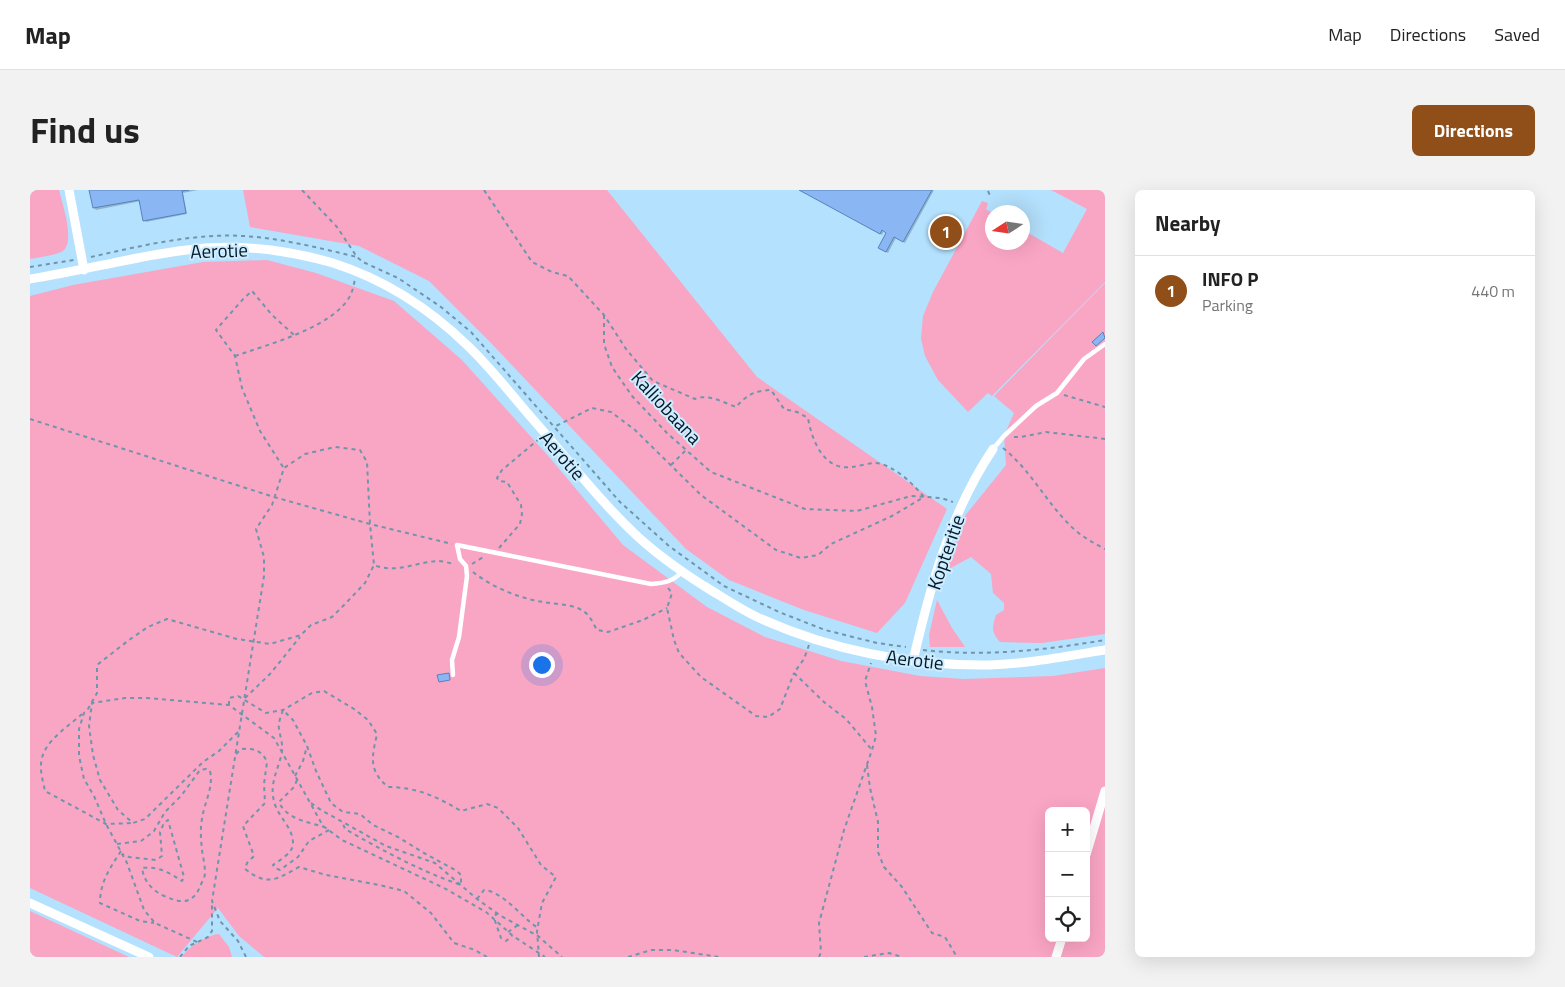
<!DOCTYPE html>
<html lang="en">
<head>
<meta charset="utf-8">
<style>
  body { margin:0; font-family:"Titillium Web",sans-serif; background:#f2f2f2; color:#222 }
  .controls { position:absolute; right:15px; bottom:15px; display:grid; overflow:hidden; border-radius:8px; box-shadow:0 5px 20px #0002 }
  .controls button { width:45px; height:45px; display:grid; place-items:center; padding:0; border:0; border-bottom:1px solid #e0e0e0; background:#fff; color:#222; font:25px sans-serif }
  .compass { position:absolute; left:955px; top:15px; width:45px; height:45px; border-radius:50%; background:#fff; box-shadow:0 5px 20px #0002; rotate:258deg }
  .you { position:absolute; left:511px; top:474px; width:18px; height:18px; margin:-12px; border:4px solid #fff; border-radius:50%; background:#1a73e8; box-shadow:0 0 0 8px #1a73e833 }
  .badge { display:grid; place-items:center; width:32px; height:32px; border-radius:50%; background:#904f19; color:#fff; font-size:16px; font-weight:700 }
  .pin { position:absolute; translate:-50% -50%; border:2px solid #fff; box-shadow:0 1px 5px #0006 }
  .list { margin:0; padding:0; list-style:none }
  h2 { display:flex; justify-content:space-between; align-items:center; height:65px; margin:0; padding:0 20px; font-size:21px }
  h2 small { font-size:16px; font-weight:400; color:#767676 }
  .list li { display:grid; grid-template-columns:32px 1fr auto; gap:15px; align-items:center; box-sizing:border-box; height:70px; padding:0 20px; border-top:1px solid #e0e0e0 }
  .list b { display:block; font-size:19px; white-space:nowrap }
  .list p { margin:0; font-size:16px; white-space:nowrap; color:#767676 }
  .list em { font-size:16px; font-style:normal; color:#767676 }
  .icon { flex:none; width:28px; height:28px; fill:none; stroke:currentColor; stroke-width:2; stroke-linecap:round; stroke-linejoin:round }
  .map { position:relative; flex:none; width:1075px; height:767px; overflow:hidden; border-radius:8px }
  header { display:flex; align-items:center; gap:30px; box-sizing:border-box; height:70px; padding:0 25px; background:#fff; border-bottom:1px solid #e0e0e0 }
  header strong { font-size:24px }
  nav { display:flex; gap:28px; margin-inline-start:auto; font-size:18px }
  .intro { display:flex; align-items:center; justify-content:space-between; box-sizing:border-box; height:120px; padding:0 30px }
  h1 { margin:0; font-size:35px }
  .button { padding:12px 22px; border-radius:8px; background:#904f19; color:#fff; font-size:18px; font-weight:700 }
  main { display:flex; gap:30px; padding:0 30px }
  aside { flex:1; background:#fff; border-radius:8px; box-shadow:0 5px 20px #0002 }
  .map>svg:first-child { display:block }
  .green { fill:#f9a5c4; fill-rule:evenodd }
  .shadow { fill:#0003 }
  .building { fill:#8ab7f4; stroke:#5782bc }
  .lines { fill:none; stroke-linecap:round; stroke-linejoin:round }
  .path { stroke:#7095ab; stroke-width:2; stroke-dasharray:4 4; stroke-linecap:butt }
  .service { stroke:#fff; stroke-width:4.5 }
  .minor { stroke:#fff; stroke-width:9 }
  .labels { text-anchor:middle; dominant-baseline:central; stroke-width:4; stroke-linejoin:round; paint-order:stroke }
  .street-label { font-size:19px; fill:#021926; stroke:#ceecff }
</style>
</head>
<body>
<header>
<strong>Map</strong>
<nav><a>Map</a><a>Directions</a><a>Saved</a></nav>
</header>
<div class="intro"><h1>Find us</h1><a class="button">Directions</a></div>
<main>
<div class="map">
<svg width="1075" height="767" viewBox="0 0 1075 767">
  <rect width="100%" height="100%" fill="#b4e1fd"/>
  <path class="green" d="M0,0h29c3,13 18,55 2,62 -9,4 -21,5 -31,7z
    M213,0h364l150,187 190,132 -42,94 -28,30 -73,-23 -75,-30 -43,-31 -194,-205 -63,-63 -70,-35 -109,-19z
    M1021,0h54v92l-113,114 -4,-3 -20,19 -30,-32 -13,-24 -4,-17 2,-23 10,-24 49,-91 6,2 -2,6 6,4v29h30l1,-12 40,23 24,-44z
    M237,70l49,13 78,28 68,59 88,98 73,87 84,62 58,30 76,24 79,15 44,3 89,-3 52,-8v289h-841l-25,-21 -21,-28 -41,49 -147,-69v-592l43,-11 130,-23zM1019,621h37v127h-37z
    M1075,93v351l-63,9 -42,-1c-9,-10 -8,-15 -4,-27l8,-5v-7l-11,-10 -2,-19 -20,-17 -24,13 17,-53 42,-52 -2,-29 10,-23 -20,-17z
    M907,410l15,28 13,19h-35l-1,-12z
    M0,721l99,46h-99z
    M189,744l10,13 3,10h-50c6,-10 25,-22 37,-23z"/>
  <path class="shadow" d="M61,0h107l-15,3 4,21 -41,8 -2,-2 -3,-19 -45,9 -2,-2z
    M770,0h134l-29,53 -9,-5 -8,15 -6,-3 6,-17 -4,-2 -2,4z"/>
  <path class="building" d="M59,0h100l-7,1 4,22 -43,8 -4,-21 -46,8z
    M769,0h133l-29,52 -9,-5 -8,15 -8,-4 8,-15 -4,-3 -2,4z
    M1073,142l2,6 -9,8 -4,-4z
    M419,483l1,7 -11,2 -2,-7z"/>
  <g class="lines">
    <path class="path" d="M272,0l35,37 20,30 6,5 35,16 43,29 30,25 149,170 49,44 55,40 55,26 46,18 52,13 29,4
      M454,0l48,72 20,10 16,4 36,39 22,34 27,32 42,18c12,-6 30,4 41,8 12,-13 18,-16 35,-17l13,19 13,3 11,6c4,23 16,53 44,49 9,-1 21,-6 30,-3 18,7 30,19 42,33l-32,19 -61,28 -13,11 -17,3 -25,-8 -75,-55 -66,-65 -24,-18 -19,-4 -38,19
      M958,1l3,7
      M61,67c40,-9 82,-19 123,-21 48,-3 97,10 143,21
      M0,77l44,-7
      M574,125v29l8,23 20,29 35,37 44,39 94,37 52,2 54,-15 30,2 12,4
      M205,166c31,-11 101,-29 116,-62 2,-5 3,-10 4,-15
      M1034,205l41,12
      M0,229l244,78 96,27 82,20
      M984,247h7l25,-5 59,7
      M973,258c29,23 45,58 72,82 9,8 19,13 30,19
      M641,275l15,-15
      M253,277l-23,-36 -18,-43 -7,-32 -19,-26 28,-32 8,-7 20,24 22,20
      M469,358l21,-24 2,-10 -1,-9 -14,-23 -8,-1 -2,-3 5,-8 37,-31
      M442,374l13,-8
      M443,382c19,15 45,26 70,30 15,3 32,1 44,12 4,4 7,11 10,16l11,2 35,-12 24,-12
      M638,398l4,5 -5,15 7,32 5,13 22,24 55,39 12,1 12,-8 14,-36
      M779,455l-5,14 -10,14 30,29 22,17 26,31
      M893,460c62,7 122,0 182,-10
      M215,508l25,-24 30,-37
      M199,515v-7l9,-2 28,17 17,-3 29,-17 12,-2 30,18 14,11 9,14c-5,23 -9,36 11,53 28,0 50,10 73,24l26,-7 11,4 20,20 23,37 15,12 -14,26 -5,28 2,26
      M52,524c-13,12 -36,26 -40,44 -3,11 1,23 3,33l61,33 27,-1
      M208,542l-19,19 -16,11 -58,57 -12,4 -15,-13 -18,-30 -7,-25 -4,-29 3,-23 33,-5h22l82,7 45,33 49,88 19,14 102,48 42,24 27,24 32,21
      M206,564l5,-5c12,-1 21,1 26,13l-3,22 1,19 -22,23 11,30 -7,7 -2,6c23,18 32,10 54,-2l27,8 53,10 25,6 27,22 23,30 21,7 12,7
      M837,575l3,23 8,34v30l6,15 18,20 30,46 13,4 12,20
      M265,586l8,-15 4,-15
      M267,590l-3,7 -15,15c7,17 29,20 45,25
      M281,613l10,7 65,36 49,17 42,36 24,17 37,20 24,21
      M299,640l-20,11 -11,16 -18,13 -5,-2 -2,-3c7,-5 21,-13 20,-22 0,-16 -16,-27 -19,-42 -5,-18 5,-33 8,-49 1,-9 -2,-16 -3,-23 -1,-6 2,-13 4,-19l10,10 14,26 9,25 15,32 12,9 17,2 13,11 25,12 26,16 33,18 4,4v10c-41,-14 -79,-35 -116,-56l-3,-8
      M87,654l24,-3 8,-6 5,-4 11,-19 16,-16 19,-26 6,-1 4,2c4,16 -6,32 -8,48 -2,10 -1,21 0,31 1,7 3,15 3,23 0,5 -4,10 -5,14 -9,20 -22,15 -38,8 -11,-6 -18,-14 -20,-27 16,-2 28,5 40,13l2,-4 -16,-57 -4,3 -4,9 2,24 -6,4 -27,-3 -7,-3
      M91,661c-11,17 -21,31 -21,52l40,18 14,2
      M447,709l7,-9c20,2 37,27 54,38
      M466,722l-1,9 6,17 5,3 6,-5
      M478,742l10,-7
      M167,752l-42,-19 -11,-13 -17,-47 -21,-39 -12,-28 -10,-17 -5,-23v-27l5,-16 4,-4 9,-16v-28l32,-25 19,-13 19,-8 70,20 33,5 31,-9 10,-10 21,-8 14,-14 19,-20 9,-18
      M150,767l9,-11 19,-9 4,-6v-28
      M216,767l-8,-16 -18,-20 -8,-20 52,-325v-19l-8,-28 16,-24 12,-37 21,-14 30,-7 25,3 7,12 3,62 4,41c22,9 42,-3 64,-4 5,0 11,2 16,3
      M598,767l23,-7h22l46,7
      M789,767l2,-5 -2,-29 25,-93 28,-80 4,-14 -4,-29 -7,-26 6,-18
      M834,767l25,-4 13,4"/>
    <path class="service" d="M963,259l11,-13 32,-30 21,-13 27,-34 21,-15
      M423,485l-1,-15 7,-23 8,-61 -1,-10 -6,-7 -3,-14 194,39c13,-1 21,-2 31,-12"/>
    <path class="minor" d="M39,0l15,80
      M0,89c58,-9 117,-26 175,-31 44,-3 86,3 128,15 50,16 97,46 135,83 25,24 46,52 69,78 32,37 62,76 98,110 21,20 44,36 69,52 17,10 34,22 53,31 72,33 153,49 232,48 39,-1 78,-9 116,-15
      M883,471c17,-74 37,-148 80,-212
      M1056,665l19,-64
      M0,713l119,54
      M1026,767l6,-19"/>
  </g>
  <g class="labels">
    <g class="street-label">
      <text transform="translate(189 60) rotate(-2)">Aerotie</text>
      <text transform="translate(637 217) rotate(47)">Kalliobaana</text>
      <text transform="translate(533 265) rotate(49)">Aerotie</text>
      <text transform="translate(915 362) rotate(-71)">Kopteritie</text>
      <text transform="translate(885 469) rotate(7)">Aerotie</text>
    </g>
  </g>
</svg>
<div class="controls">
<button>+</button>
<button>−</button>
<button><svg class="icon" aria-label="locate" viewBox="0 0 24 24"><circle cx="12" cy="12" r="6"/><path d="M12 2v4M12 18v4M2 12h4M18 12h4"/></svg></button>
</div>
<svg class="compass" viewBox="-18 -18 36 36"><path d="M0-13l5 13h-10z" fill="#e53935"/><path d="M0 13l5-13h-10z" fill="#767676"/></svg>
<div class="you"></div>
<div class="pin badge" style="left:916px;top:42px">1</div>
</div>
<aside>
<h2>Nearby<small></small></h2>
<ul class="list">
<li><span class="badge">1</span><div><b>INFO P</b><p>Parking</p></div><em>440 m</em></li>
</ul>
</aside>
</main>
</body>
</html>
